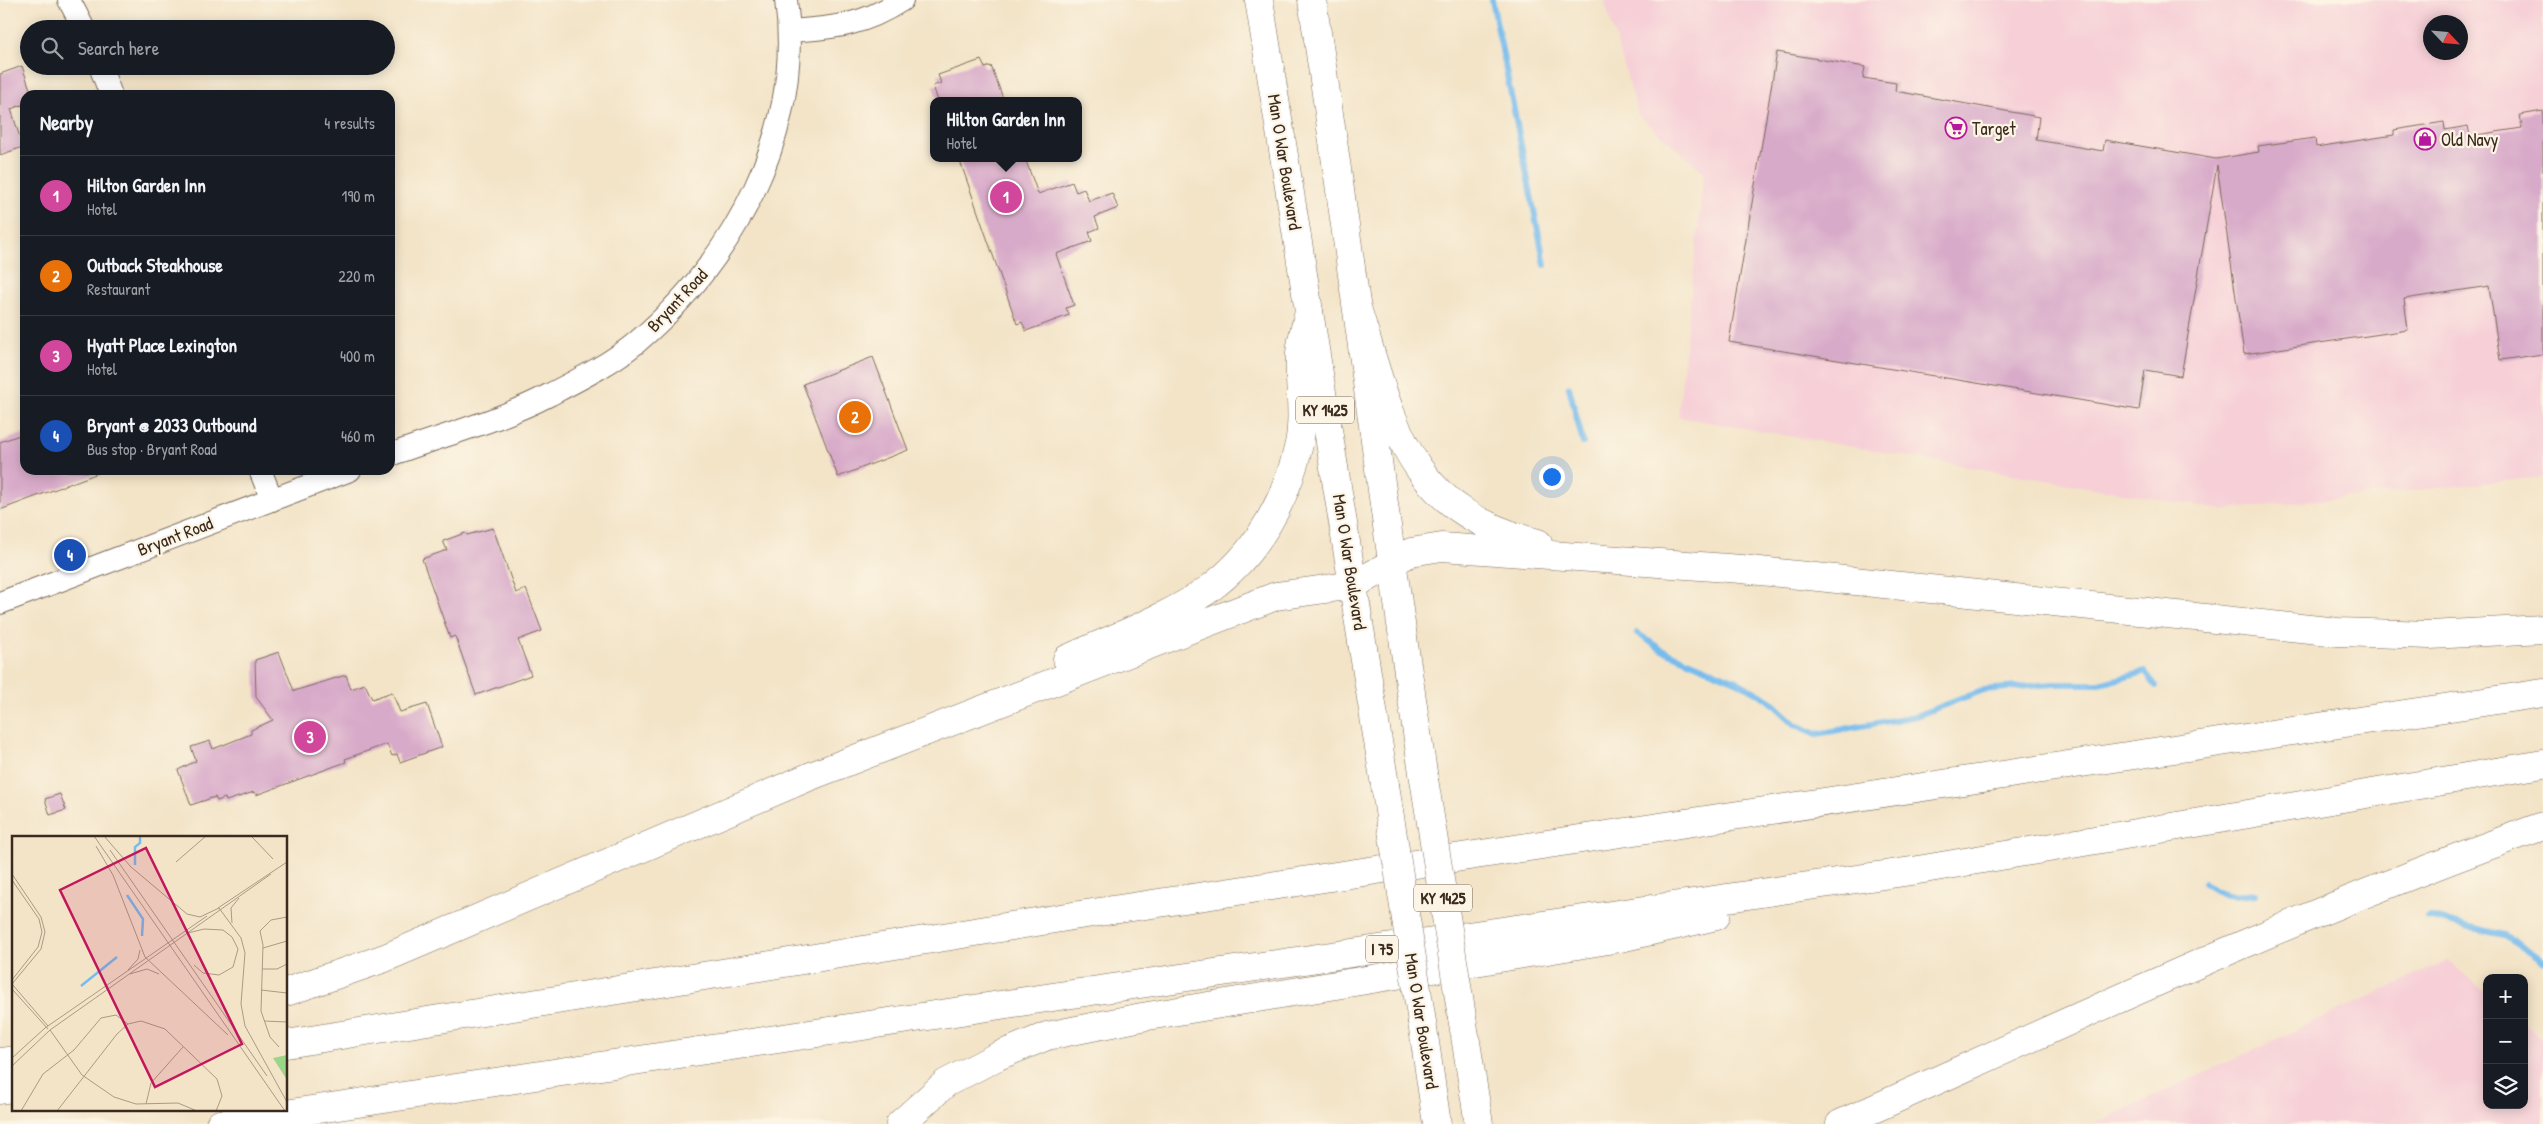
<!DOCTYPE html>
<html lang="en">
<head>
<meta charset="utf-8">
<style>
  body { margin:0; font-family:"Patrick Hand",sans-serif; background:#20242c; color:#f1f3f6 }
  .controls { position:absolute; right:15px; bottom:15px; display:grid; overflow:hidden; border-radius:10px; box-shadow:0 2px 12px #0003 }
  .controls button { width:45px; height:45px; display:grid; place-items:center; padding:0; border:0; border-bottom:1px solid #363941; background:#171b24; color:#f1f3f6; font:25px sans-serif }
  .compass { position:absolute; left:2423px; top:15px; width:45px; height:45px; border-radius:50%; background:#171b24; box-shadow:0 2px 12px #0003; rotate:116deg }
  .you { position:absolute; left:1551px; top:476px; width:18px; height:18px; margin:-12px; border:4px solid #fff; border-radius:50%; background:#1a73e8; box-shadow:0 0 0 8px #1a73e833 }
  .badge { display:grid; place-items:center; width:32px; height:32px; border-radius:50%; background:#d690ce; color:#fff; font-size:16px; font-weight:700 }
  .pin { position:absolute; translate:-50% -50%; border:2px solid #fff; box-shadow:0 1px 5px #0006 }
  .popup { position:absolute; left:930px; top:97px; width:152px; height:65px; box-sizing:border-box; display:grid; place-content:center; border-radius:10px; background:#171b24; filter:drop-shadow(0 1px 4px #0005); font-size:16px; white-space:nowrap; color:#9ea1a6 }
  .popup b { font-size:19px; color:#f1f3f6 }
  .popup::after { content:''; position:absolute; left:50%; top:100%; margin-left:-10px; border:10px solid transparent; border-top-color:#171b24 }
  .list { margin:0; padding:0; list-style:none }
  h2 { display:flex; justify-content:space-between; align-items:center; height:65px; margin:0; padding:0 20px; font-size:21px }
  h2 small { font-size:16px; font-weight:400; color:#9ea1a6 }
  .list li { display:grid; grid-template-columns:32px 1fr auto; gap:15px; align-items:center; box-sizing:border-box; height:80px; padding:0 20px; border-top:1px solid #363941 }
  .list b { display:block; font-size:19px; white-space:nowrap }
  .list p { margin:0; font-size:16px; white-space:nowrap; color:#9ea1a6 }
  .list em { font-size:16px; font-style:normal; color:#9ea1a6 }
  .icon { flex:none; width:28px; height:28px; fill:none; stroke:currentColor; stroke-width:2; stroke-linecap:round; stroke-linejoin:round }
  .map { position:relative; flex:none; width:2543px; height:1124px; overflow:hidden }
  .search { position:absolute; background:#171b24; box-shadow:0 2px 12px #0003; left:20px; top:20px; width:375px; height:55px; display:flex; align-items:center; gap:12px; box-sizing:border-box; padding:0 18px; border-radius:28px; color:#9ea1a6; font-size:19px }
  .panel { position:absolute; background:#171b24; box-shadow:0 2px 12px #0003; left:20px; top:90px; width:375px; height:385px; border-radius:15px }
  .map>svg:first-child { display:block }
  .built { fill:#f6cfd7; fill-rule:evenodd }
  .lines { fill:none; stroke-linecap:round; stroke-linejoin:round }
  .stream { stroke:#76bced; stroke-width:6 }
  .building { fill:#d8aac9 }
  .street-casing { stroke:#7b6b5a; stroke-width:24 }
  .primary-casing { stroke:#7b6b5a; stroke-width:29 }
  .highway-casing { stroke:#7b6b5a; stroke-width:29 }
  .street { stroke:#fff; stroke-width:22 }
  .primary { stroke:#fff; stroke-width:28 }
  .highway { stroke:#fff; stroke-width:28 }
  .primary-bridge-casing { stroke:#7b6b5a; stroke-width:29; stroke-linecap:butt }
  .primary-bridge { stroke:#fff; stroke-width:28 }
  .labels { text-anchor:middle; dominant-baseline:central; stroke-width:4.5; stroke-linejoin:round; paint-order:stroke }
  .shield { fill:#fcf5e5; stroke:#75675a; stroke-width:1 }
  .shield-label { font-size:16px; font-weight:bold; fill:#3b2a1e }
  .poi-label { font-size:18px; fill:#3b2a1e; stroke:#fcf5e5; text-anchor:start }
  .street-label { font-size:18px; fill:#3b2a1e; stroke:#fcf5e5 }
  .inset-river { fill:none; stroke:#76bced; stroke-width:2.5 }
  .inset-road { fill:none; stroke:#a99a84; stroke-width:1 }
  .view { fill:#c2185b; fill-opacity:0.15; stroke:#c2185b; stroke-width:2.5 }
  .inset-edge { fill:none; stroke:#3b2a1e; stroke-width:2.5 }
</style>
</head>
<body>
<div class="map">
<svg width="2543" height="1124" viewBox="0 0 2543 1124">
  <rect width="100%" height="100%" fill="#fcf5e5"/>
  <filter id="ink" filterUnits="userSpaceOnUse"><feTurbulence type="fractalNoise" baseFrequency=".02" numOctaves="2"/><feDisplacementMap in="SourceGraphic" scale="10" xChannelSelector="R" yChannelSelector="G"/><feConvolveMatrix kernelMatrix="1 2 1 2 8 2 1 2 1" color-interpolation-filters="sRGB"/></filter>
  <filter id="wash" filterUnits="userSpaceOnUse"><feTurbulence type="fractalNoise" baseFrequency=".0096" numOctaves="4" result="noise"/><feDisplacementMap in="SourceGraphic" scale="20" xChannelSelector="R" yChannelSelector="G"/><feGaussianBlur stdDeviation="1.12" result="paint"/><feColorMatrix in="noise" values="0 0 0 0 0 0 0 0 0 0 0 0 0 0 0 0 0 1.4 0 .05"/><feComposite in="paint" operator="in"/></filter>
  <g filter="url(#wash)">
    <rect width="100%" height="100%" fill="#f3e4c8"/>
    <path class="built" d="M1604,0h939v477l-321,33 -544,-93 26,-245 -65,-56zM2430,22h30v30h-30z
      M2447,960l40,33v112h37v-82l19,16v85h-449z"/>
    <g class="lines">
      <path class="stream" d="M1492,0l53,265
        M1569,387l14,56
        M1637,633l25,17 74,31 32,18 28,26 21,9 99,-18 68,-26 69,-6h46l46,-12 11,14
        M2204,883c19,15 28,14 51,11
        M2428,917l76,18 39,26"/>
    </g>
    <g id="blocks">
      <path class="building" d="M1777,52l88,15 -2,11 33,5 -1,8 144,26 -3,23 67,11 2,-11 111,19 43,-7 -1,-6 57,-8 1,9 78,-12v-5l50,-8 1,8 23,-4 2,10 52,-8 -2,-13 23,-4v243l-43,6 -11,-74 -85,13 4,31 -164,24 -27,-189 -36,211 -36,-6 -6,40 -410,-68z
        M981,60l4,8 6,-2 13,35h-66l-5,-15 8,-3 -3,-8z
        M22,66l10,29h-7v9l-14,5 12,38 -23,8v-81z
        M959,158h66l13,36 34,-12 4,10 8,-3 5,12 23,-8 6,15 -23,9 4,11 -10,4 3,9 -36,13 18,51 -8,3 3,7 -43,16 -4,-9 -5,2z
        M873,357l35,93 -70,27 -35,-93z
        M25,433v37l76,2 -101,38v-68z
        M493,528l23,65 10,-4 16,42 -24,9 13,35 -55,20 -21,-59 -5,2 -28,-79 25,-9 -4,-9 22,-8 2,2z
        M279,652l15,39 52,-16 5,14 14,-5 7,15 20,-7 8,20 27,-8 15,43 -42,15 -3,-8 -5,2 -5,-12 -42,15 1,3 -90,33 -2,-3 -28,9 -1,-3 -8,3 -2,-4 -24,8 -13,-35 18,-9 -5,-14 19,-6 3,8 38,-15v-4l22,-10 -17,-23 -1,-37z
        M60,794l6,16 -16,5 -5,-16z"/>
    </g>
  </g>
  <g filter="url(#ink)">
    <use href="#blocks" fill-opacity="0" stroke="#7b6b5a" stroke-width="1"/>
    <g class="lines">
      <g class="street-casing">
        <path id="street" d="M69,0l15,29
          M790,31c45,-3 74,-6 112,-31
          M100,66l11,29
          M390,455c53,-20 109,-34 159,-60 29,-15 63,-32 88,-53 97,-83 167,-211 149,-342
          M260,470l12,30
          M0,603l350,-133"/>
      </g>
      <g class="primary-casing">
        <path id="primary" d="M1259,0l126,785
          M1312,0c40,259 72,520 112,779
          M1462,1017l17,107
          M1422,1022l15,102"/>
      </g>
      <g class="highway-casing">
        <path id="highway" d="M1358,311c36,114 47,198 180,232
          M1067,659c46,-21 101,-41 142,-70 47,-34 78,-89 90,-145 6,-31 -1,-61 1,-91 1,-13 6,-28 9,-41
          M286,992l99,-34 426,-182 465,-180 78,-11 57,-33 31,-5 299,22 597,63 92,3 113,-6
          M286,1044l787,-128 1470,-223
          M0,1062l14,-2
          M0,1090l14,-2
          M220,1124l872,-133 826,-121 625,-106
          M900,1124l46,-41 52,-27 49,-20 95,-19 478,-79 96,-22
          M1840,1124c233,-104 463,-213 703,-298"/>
      </g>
      <use href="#street" class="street"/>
      <use href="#primary" class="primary"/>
      <use href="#highway" class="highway"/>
      <g class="primary-bridge-casing">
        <path id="primary-bridge" d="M1424,779l38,238
          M1385,785l37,237"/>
      </g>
      <use href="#primary-bridge" class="primary-bridge"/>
    </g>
  </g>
  <defs>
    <g id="supermarket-ring" transform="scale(1.125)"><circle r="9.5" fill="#fcf5e5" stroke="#b5179e" stroke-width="1.5"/><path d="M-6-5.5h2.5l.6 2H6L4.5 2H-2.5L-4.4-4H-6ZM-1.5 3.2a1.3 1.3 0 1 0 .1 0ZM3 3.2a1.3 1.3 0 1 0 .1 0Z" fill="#b5179e"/></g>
    <g id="shop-ring" transform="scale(1.125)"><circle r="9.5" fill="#fcf5e5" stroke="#b5179e" stroke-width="1.5"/><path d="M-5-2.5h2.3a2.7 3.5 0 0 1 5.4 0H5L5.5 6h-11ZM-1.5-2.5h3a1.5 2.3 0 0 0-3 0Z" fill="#b5179e"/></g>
  </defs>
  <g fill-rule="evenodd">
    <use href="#supermarket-ring" x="1956" y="128"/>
    <use href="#shop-ring" x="2425" y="139"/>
  </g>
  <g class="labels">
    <g class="shield">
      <rect x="1296" y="396.5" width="58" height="27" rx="4"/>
      <rect x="1414" y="884.5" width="58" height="27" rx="4"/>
      <rect x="1366" y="935.5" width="32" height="27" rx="4"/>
    </g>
    <g class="shield-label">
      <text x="1325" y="410">KY 1425</text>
      <text x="1443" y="898">KY 1425</text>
      <text x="1382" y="949">I 75</text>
    </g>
    <g class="poi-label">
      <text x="1972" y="128">Target</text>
      <text x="2441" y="139">Old Navy</text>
    </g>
    <g class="street-label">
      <text transform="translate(1285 162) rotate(81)">Man O War Boulevard</text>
      <text transform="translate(677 300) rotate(-47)">Bryant Road</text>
      <text transform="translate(175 536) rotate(-21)">Bryant Road</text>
      <text transform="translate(1350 562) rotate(81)">Man O War Boulevard</text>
      <text transform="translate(1422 1021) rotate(81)">Man O War Boulevard</text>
    </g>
  </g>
  <g transform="translate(12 836)">
    <rect width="275" height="275" fill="#f3e4c8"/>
    <path d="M275,219v25l-14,-22z" fill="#9bd588"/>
    <path class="inset-river" d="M123,29v-18l5,-4v-7M115,59l16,24 -1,17M69,150l36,-29"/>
    <path class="inset-road" d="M82,0l191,275M92,0l27,31 56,47 13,3 19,-9 22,30 4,15 -4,51 4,22 42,76M239,0l22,23M84,10l17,29 32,82 83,78M98,14l157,226M164,26l30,-26M0,38l29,43 4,15 -4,17 -29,35M0,44l27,39 3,13 -4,15 -26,33M206,72l69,-46M220,87l-1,-15 8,-10M176,97l16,-4 19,1 9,7 6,12 -5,18 -14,8 -16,-2 -9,-8M251,112l24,-7M250,133h15l10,-5M116,134l10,-11 2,-9M118,138l17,-5 12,5M0,148l36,42M0,153l36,40M249,154l26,3M252,185l23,1M38,194l32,45 32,22 22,7 42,-1 19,8M267,211l-9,-10 -9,-26 2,-66 -3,-14 11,-11 16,-3M0,222l33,-30 162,-112M0,230l38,-36 221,-156M134,268l5,-21 32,-36M9,275l22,-37 31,-24 27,-32 15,-3 12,9M45,275l60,-77 11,-10 13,-3 24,8 52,50 5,17 -6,15"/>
    <path class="view" d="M134,12l96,196 -87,43 -95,-197z"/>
    <rect width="275" height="275" class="inset-edge"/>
  </g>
</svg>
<div class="controls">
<button>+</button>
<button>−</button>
<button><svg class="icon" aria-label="layers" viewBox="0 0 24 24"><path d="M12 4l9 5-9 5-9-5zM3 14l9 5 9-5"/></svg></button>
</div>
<svg class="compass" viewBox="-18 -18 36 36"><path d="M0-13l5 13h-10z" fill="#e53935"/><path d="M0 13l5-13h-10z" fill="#9ea1a6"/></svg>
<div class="you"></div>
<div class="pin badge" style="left:1006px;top:197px;background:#d1479c">1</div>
<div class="popup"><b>Hilton Garden Inn</b>Hotel</div>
<div class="pin badge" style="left:855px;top:417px;background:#e8710a">2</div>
<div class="pin badge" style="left:310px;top:737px;background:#d1479c">3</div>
<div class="pin badge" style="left:70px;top:555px;background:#1a4fb4">4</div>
<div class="search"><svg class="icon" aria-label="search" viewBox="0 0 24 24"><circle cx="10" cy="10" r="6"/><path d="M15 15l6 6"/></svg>Search here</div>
<section class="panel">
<h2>Nearby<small>4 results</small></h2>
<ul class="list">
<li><span class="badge" style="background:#d1479c">1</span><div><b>Hilton Garden Inn</b><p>Hotel</p></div><em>190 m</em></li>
<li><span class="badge" style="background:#e8710a">2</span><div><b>Outback Steakhouse</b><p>Restaurant</p></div><em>220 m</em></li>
<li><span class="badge" style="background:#d1479c">3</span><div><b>Hyatt Place Lexington</b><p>Hotel</p></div><em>400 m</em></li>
<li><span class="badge" style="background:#1a4fb4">4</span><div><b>Bryant @ 2033 Outbound</b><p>Bus stop · Bryant Road</p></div><em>460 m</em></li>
</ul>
</section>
</div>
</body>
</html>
